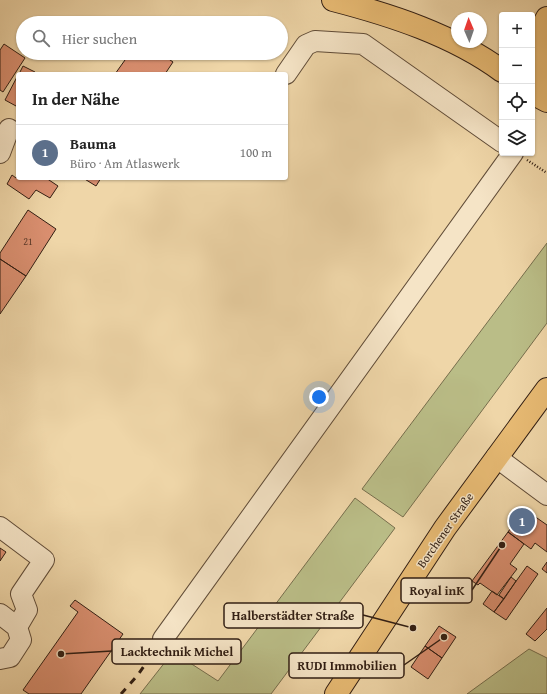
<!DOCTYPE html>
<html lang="de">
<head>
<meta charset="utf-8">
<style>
  body { margin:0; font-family:"Gentium Book Plus",serif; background:#f2f2f2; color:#222 }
  .controls { position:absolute; right:12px; top:12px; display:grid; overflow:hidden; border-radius:4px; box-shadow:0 1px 3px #0004 }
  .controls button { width:36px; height:36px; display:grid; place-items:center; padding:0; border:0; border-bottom:1px solid #e0e0e0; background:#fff; color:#222; font:20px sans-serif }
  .compass { position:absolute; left:451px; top:12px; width:36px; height:36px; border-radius:50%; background:#fff; box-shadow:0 1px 3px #0004; rotate:358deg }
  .you { position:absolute; left:319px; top:397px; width:14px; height:14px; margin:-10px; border:3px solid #fff; border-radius:50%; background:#1a73e8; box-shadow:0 0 0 6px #1a73e833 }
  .badge { display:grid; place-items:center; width:26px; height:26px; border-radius:50%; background:#ea580c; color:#fff; font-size:13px; font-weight:700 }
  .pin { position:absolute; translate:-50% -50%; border:2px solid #fff; box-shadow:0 1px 4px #0006 }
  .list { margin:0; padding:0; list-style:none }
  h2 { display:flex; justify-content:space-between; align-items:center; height:52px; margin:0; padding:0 16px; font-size:17px }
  h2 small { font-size:13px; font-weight:400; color:#767676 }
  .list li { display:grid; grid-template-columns:26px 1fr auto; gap:12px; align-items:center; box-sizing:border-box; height:56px; padding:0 16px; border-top:1px solid #e0e0e0 }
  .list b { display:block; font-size:15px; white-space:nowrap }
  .list p { margin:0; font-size:13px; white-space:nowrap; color:#767676 }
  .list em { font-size:13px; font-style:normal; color:#767676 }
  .icon { flex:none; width:22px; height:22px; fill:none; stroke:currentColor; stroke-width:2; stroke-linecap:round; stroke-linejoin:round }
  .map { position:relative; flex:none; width:547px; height:694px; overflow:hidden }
  .search { position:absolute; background:#fff; box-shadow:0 1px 3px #0004; left:16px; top:16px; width:272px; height:44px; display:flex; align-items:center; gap:10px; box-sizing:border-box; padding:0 14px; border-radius:22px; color:#767676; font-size:15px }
  .panel { position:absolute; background:#fff; box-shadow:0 1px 3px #0004; left:16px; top:72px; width:272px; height:108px; border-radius:4px }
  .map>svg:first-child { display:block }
  .green { fill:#babd87; stroke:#766e4d }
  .building { fill:#da8f70; stroke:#311e13 }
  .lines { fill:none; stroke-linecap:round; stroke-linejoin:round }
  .minor-casing { stroke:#604c38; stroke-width:22 }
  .major-casing { stroke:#311e13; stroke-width:24 }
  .highway-casing { stroke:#311e13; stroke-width:24 }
  .path { stroke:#311e13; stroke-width:2.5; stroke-dasharray:1 2; stroke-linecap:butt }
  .minor { stroke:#f5e4c6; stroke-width:20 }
  .major { stroke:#e8bb74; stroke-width:22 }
  .highway { stroke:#e8bb74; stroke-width:22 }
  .rail { stroke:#311e13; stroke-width:3; stroke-dasharray:7 7; stroke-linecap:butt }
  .labels { text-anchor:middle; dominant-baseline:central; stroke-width:3; stroke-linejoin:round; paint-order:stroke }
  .number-label { font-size:10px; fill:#5b3a2a }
  .street-label { font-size:12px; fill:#311e13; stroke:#f5e4c6 }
  .leader { fill:none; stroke:#311e13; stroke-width:1.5 }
  .callout-dot { fill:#311e13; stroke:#f5e4c6; stroke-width:1.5 }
  .callout { fill:#f5e4c6; stroke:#311e13; stroke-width:1.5 }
  .callout-label { font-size:13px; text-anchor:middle; font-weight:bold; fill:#311e13 }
</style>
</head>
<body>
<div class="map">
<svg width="547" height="694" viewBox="0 0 547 694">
  <rect width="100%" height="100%" fill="#efd6a8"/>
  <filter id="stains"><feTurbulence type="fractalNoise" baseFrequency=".005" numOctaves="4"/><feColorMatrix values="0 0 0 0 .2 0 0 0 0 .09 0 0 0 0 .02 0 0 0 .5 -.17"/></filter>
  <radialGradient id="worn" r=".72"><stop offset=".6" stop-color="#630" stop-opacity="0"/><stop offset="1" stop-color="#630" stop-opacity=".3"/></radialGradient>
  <path class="green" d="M547,243v80l-144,194 -41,-28z
    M355,498l40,30 -124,166h-131l33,-42 45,29z
    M529,649l18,9v36h-80z"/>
  <path class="building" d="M4,44l21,14 -22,34 -3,-2v-40z
    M130,53h30l13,9 -8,12h-50z
    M23,66l12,6 -1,2h-15z
    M18,75v27l-2,4 -11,-6z
    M18,174v4h28l12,8 -8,12 -14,-8 -7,9 -22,-15 5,-9 4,3z
    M83,178h18l-5,8z
    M28,210l28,19 -30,47 -26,-17v-6z
    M0,259l26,17 -26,38z
    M524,509l23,16v27l-12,-9 -4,6 -23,-17z
    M508,532l16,12 -14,20 7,5 -20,26 -17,-12 -2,2 -6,-4z
    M0,548l6,4 -6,9z
    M547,562v11l-5,-4z
    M527,566l11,8 -32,46 -12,-8z
    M511,577l5,4 -12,18 -5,-4z
    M492,591l12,8 -10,13 -11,-8z
    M75,600l48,34 -42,60h-52l-6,-4 55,-78 -8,-6z
    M547,608v21l-12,12 -9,-7z
    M439,626l17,11 -14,21 -17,-12z
    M425,646l17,12 -14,21 -17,-12z"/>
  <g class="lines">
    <g class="minor-casing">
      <path id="minor" d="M286,74l20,-29 9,-4 48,3 139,98
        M0,153l9,-24
        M496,457l51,38
        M0,527l44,33 -23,34 6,16 -10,17
        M0,614l17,13 4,13 -11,17 -10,2
        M163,639l350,-486"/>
    </g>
    <g class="major-casing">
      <path id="major" d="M336,694l109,-166 102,-139"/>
    </g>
    <g class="highway-casing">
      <path id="highway" d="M333,0c58,15 120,35 169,71
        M547,18c-14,22 -10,42 0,65
        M532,93l15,8"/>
    </g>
    <path class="path" d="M527,160l20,13"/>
    <use href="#minor" class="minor"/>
    <use href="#major" class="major"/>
    <use href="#highway" class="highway"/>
    <path class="rail" d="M121,694l16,-18 26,-37"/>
  </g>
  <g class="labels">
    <g class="number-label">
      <text x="28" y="241">21</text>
    </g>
    <g class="street-label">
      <text transform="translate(445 530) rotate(-55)">Borchener Straße</text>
    </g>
  </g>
  <path class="leader" d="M502 545L472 590M413 628L363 615M61 654L112 651M444 637L404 665"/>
  <g class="callout-dot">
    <circle cx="502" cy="545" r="4"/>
    <circle cx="413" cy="628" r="4"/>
    <circle cx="61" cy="654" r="4"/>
    <circle cx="444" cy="637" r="4"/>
  </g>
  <g class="callout">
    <rect x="401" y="578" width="71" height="25" rx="4"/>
    <rect x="224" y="603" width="139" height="25" rx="4"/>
    <rect x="112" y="639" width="129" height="25" rx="4"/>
    <rect x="289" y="653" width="115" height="25" rx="4"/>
  </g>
  <g class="callout-label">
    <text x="437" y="595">Royal inK</text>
    <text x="293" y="620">Halberstädter Straße</text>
    <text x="177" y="656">Lacktechnik Michel</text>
    <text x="347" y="670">RUDI Immobilien</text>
  </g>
  <rect width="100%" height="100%" filter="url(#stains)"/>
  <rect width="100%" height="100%" fill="url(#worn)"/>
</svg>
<div class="controls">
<button>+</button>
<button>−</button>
<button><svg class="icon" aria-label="locate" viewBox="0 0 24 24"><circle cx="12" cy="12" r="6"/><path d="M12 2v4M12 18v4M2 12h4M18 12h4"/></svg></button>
<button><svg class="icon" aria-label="layers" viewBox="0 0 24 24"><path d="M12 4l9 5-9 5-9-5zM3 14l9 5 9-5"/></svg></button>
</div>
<svg class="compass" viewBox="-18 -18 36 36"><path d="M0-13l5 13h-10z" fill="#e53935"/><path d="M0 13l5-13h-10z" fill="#767676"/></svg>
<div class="you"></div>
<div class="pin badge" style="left:522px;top:521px;background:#5c6f8a">1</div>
<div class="search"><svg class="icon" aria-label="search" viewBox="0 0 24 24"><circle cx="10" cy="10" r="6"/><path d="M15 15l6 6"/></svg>Hier suchen</div>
<section class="panel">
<h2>In der Nähe<small></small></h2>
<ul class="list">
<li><span class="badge" style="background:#5c6f8a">1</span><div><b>Bauma</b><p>Büro · Am Atlaswerk</p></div><em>100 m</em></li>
</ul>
</section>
</div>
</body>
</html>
